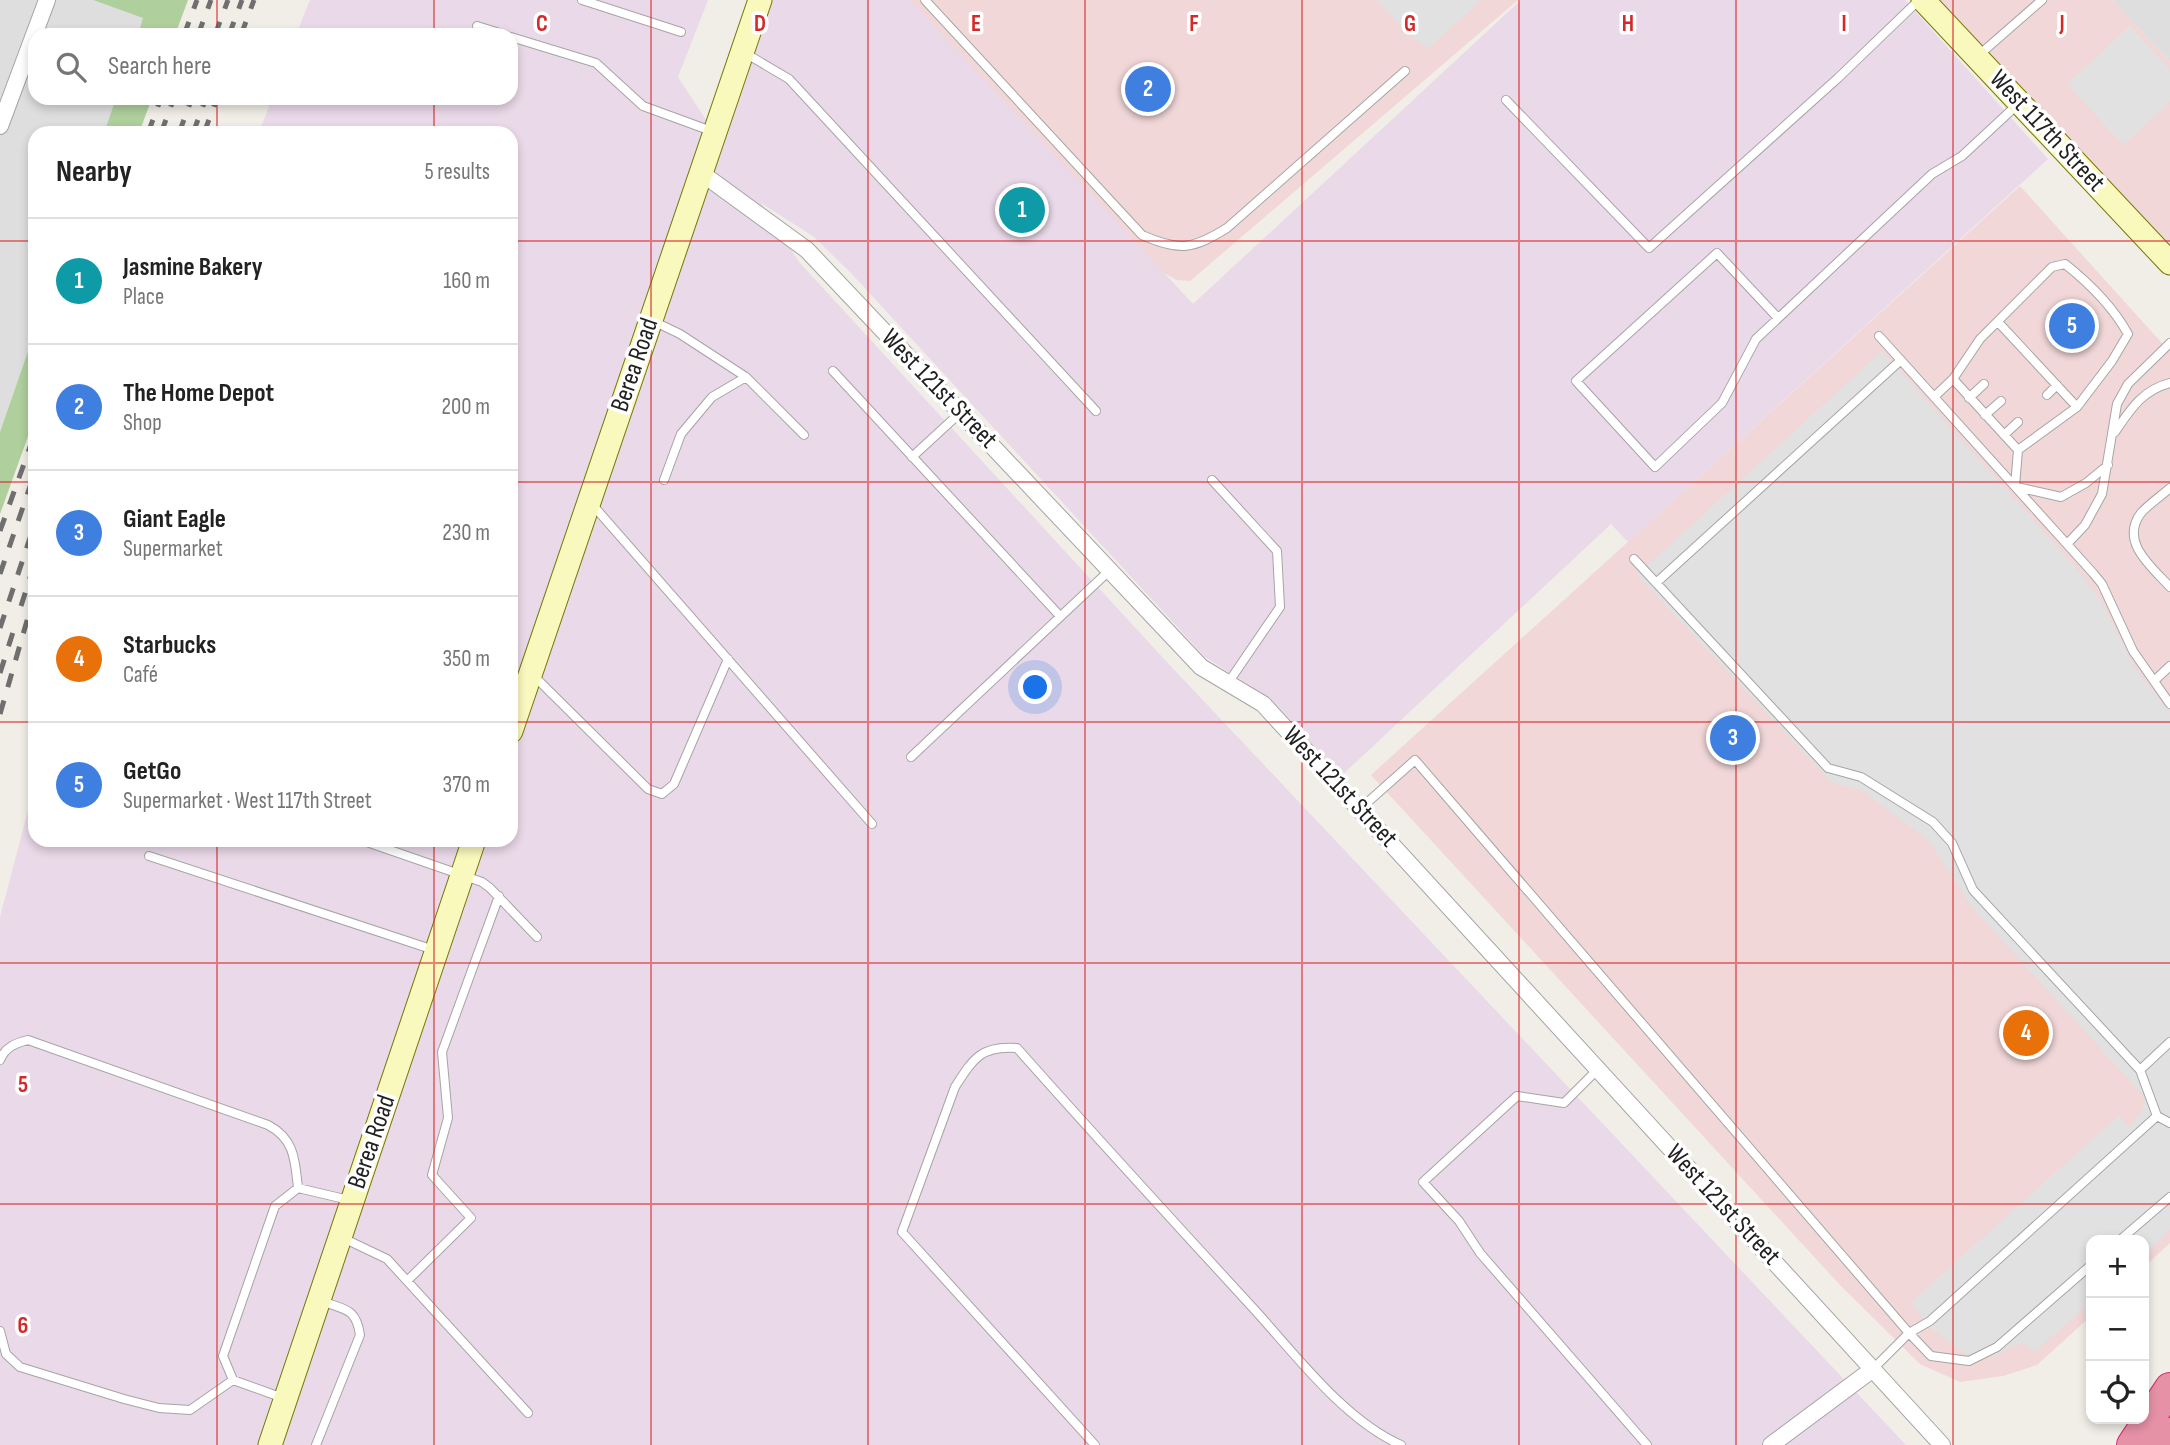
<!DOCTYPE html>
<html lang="en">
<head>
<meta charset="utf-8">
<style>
  body { margin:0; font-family:"Sofia Sans Condensed",sans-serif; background:#f6f6f6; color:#222 }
  .controls { position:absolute; right:21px; bottom:21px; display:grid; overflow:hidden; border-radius:14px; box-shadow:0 4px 10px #0003 }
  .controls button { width:63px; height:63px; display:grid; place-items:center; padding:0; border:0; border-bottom:2px solid #e0e0e0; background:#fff; color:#222; font:35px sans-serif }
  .you { position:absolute; left:1036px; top:688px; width:24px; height:24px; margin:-18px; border:5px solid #fff; border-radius:50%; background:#1a73e8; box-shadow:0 0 0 10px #1a73e833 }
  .badge { display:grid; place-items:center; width:46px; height:46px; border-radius:50%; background:#0f766e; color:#fff; font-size:23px; font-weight:700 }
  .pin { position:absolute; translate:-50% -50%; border:4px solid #fff; box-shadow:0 2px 7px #0006 }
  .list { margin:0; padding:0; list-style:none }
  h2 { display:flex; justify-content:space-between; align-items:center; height:91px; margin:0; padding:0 28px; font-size:30px }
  h2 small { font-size:23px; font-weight:400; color:#767676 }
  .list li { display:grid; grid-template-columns:46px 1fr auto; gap:21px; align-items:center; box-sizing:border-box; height:126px; padding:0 28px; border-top:2px solid #e0e0e0 }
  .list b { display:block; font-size:26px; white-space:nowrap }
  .list p { margin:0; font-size:23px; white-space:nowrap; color:#767676 }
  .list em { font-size:23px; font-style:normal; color:#767676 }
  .icon { flex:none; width:38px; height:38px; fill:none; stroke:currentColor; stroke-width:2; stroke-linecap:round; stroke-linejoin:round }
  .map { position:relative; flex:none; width:2170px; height:1445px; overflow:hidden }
  .search { position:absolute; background:#fff; box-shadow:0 4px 10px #0003; left:28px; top:28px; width:490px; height:77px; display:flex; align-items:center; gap:18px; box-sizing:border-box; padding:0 24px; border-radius:21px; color:#767676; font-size:26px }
  .panel { position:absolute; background:#fff; box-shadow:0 4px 10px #0003; left:28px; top:126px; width:490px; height:721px; border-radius:21px }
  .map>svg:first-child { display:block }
  .residential { fill:#dfdede }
  .commercial { fill:#f1d7d8 }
  .industrial { fill:#ead9e8 }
  .forest { fill:#afcf9d }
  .parking { fill:#e1e1e1 }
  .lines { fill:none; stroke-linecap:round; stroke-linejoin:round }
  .lane-casing { stroke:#a5a5a5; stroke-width:10 }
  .street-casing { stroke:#a5a5a5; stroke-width:18 }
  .secondary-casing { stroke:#747906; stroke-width:25 }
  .highway-casing { stroke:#da2a71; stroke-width:32 }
  .lane { stroke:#fff; stroke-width:8 }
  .street { stroke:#fff; stroke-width:16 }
  .secondary { stroke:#f9f8bd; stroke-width:23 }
  .highway { stroke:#e691a6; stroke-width:30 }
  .rail { stroke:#6f6f6f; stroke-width:5; stroke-dasharray:14 14; stroke-linecap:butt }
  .grid { fill:none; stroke:#d62828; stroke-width:2; stroke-opacity:0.55 }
  .labels { text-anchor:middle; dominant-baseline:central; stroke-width:7; stroke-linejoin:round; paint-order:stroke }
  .street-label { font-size:26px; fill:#212121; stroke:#fff }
  .grid-label { font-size:23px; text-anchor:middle; font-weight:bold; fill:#d62828; stroke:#fff; stroke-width:7; stroke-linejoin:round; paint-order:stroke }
</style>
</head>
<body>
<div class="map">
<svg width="2170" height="1445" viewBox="0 0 2170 1445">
  <rect width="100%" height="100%" fill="#f1ede7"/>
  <path class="residential" d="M0,0h93l51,18 -6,17h-103v63h81l-12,35h-69v198l-35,101z
    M2112,0h58v62z"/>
  <path class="commercial" d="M909,0h609l-328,281 -13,-1 -15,-8z
    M1923,0h189l58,62v201z
    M2020,186l150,166v891l-26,24v-27h-53v76l-54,49 -34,11 -43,6 -40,-18 -79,-78 -470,-511z"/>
  <path class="industrial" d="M310,0h398l-30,77 39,60 48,-137h145l283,304 328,-304h384l143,159 -420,383 -17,-18 -270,252 -71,-78 -65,-41 -354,-384 -38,-37 -52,-33 38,59 365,397 742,786h-1906v-528l35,-133v56h476v-707h-252l13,-35h239v-63h-215z"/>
  <path class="forest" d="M93,0h95l-13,35h-37l5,-17z
    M116,98h36l-13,35h-35z
    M35,331v86l-35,97v-82z"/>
  <path class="parking" d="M1376,0h105l-52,48 -15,-8z
    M2130,26l40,44v32l-47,43 -56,-61z
    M1882,351l195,218 23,30 34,68 36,46v516l-26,27v-16h-53v62l-56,49 -14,-8 -26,12 -21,5 -45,-33 -18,-25 208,-187 11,12 13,-19 2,-13 -7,-5 -167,-184 -43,-66 -67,-50 -29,-7 -195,-208z"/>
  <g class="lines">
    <g class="lane-casing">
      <path id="lane" d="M582,0l99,32
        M925,0l217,235c38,17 51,14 85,-7l178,-157
        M477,26l29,9
        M511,37l85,26 47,43 71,26
        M745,53l44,26 307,332
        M1979,55l63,-55
        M1506,100l143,148 189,-170 81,-78
        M1778,318l-61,-65 -141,128 79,86 67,-64 34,-64 176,-165 30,-18 56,-52
        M653,321l27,13 66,43 58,58
        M1998,322l79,85
        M1879,336l214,237 9,11 31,67 37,53
        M833,371l227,245
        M1953,379l27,-40 72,-72 13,-3c24,19 48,43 63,70l-16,27 -35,46 -59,43
        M2047,395l10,-10
        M1934,397l19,-18 65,71 -3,36
        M1969,398l15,-14
        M1985,415l16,-14
        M2115,432c15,-22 27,-42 55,-49
        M2004,435l14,-13
        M912,457l49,-45
        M664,480l17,-46 31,-37 34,-20
        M1212,480l65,71 3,56 -52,76
        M2017,487l44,10 25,-14 22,-18
        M2170,488c-9,8 -21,16 -29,25 -22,29 11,54 29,74
        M591,503l281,321
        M2068,543l17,-18 17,-31 15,-90 11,-20 42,-41
        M1634,559l194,209 33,9 72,45 19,21 21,47 167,180 30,-28
        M1656,583l245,-223
        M533,675l115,114 14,5 12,-10 54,-125
        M2154,681l16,-15
        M911,757l199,-187
        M1360,809l55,-49 494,573 22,23 38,5 28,-14 94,-82
        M361,840l121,42 8,6 47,49
        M149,856l285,94
        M0,1060c5,-13 16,-17 28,-20l240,85c27,14 27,36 30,63
        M1598,1069l-34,34 -47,-7 -94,86 36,39 21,32 167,192
        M2157,1116l13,7
        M343,1238l44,21 141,154
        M2120,1240l50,-43
        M407,1281l64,-63 -39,-43 16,-57 -6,-66 57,-156
        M0,1331l6,23 14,13 104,32 35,9 31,2 43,-30
        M1873,1369l36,-36 21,-12 227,-205 -17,-46
        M283,1398l-50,-18 -10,-24 52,-150 23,-18 51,12
        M316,1445l44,-110c-4,-28 -16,-25 -38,-34
        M1095,1445l-193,-213 53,-145c18,-28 26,-42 62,-39 78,88 157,174 236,260 42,46 91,112 148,137"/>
    </g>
    <g class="street-casing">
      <path id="street" d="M0,126l47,-126
        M700,172l107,78 394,417 62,37 679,741
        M1771,1445l102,-76"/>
    </g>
    <g class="secondary-casing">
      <path id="secondary" d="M1923,0l247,263
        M511,731l249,-731
        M270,1445l204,-605"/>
    </g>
    <g class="highway-casing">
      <path id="highway" d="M2132,1445l38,-57
        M2160,1445l10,-12"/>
    </g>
    <use href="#lane" class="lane"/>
    <use href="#street" class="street"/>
    <use href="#secondary" class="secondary"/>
    <use href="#highway" class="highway"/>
    <path class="rail" d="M184,35l13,-35
      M198,35l13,-35
      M215,35l13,-35
      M229,35l13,-35
      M241,35l13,-35
      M148,133l13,-35
      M161,133l13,-35
      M179,133l13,-35
      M193,133l13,-35
      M204,133l13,-35
      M0,531l35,-98
      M0,574l35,-102
      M21,606l14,-44
      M0,628l35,-105
      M0,673l14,-44
      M0,714l35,-121"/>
  </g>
  <path class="grid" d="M217,0v35M434,0v35M651,0v1445M868,0v1445M1085,0v1445M1302,0v1445M1519,0v1445M1736,0v1445M1953,0v1445M217,98v35M434,98v35M0,241h35M511,241h1659M0,482h35M511,482h1659M0,722h35M511,722h1659M217,840v605M434,840v605M0,963h2170M0,1204h2170"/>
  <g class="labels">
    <g class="street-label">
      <text transform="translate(2047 131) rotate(47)">West 117th Street</text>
      <text transform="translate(635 365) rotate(-71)">Berea Road</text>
      <text transform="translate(939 389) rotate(46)">West 121st Street</text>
      <text transform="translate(1340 787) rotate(47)">West 121st Street</text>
      <text transform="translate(372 1142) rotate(-71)">Berea Road</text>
      <text transform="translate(1723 1205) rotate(47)">West 121st Street</text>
    </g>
  </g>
  <g class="grid-label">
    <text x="542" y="31">C</text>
    <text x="760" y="31">D</text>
    <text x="976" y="31">E</text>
    <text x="1194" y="31">F</text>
    <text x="1410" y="31">G</text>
    <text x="1628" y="31">H</text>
    <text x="1844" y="31">I</text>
    <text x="2062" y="31">J</text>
    <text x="23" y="1092">5</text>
    <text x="23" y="1333">6</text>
  </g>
</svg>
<div class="controls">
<button>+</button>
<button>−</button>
<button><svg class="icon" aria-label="locate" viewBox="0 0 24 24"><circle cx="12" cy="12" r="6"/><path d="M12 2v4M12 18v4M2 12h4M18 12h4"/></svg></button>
</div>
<div class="you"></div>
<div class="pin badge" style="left:1022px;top:210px;background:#0f9aa8">1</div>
<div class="pin badge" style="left:1148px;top:89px;background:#3f7fe0">2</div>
<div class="pin badge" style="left:1733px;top:738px;background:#3f7fe0">3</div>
<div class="pin badge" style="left:2026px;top:1033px;background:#e8710a">4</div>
<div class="pin badge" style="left:2072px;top:326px;background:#3f7fe0">5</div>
<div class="search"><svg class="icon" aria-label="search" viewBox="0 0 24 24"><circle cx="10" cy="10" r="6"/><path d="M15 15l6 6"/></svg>Search here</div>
<section class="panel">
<h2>Nearby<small>5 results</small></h2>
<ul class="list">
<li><span class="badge" style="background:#0f9aa8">1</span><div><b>Jasmine Bakery</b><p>Place</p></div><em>160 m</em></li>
<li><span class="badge" style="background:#3f7fe0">2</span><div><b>The Home Depot</b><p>Shop</p></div><em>200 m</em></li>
<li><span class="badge" style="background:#3f7fe0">3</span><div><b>Giant Eagle</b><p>Supermarket</p></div><em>230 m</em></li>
<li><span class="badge" style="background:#e8710a">4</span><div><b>Starbucks</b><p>Café</p></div><em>350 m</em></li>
<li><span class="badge" style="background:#3f7fe0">5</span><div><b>GetGo</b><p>Supermarket · West 117th Street</p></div><em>370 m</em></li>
</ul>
</section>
</div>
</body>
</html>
